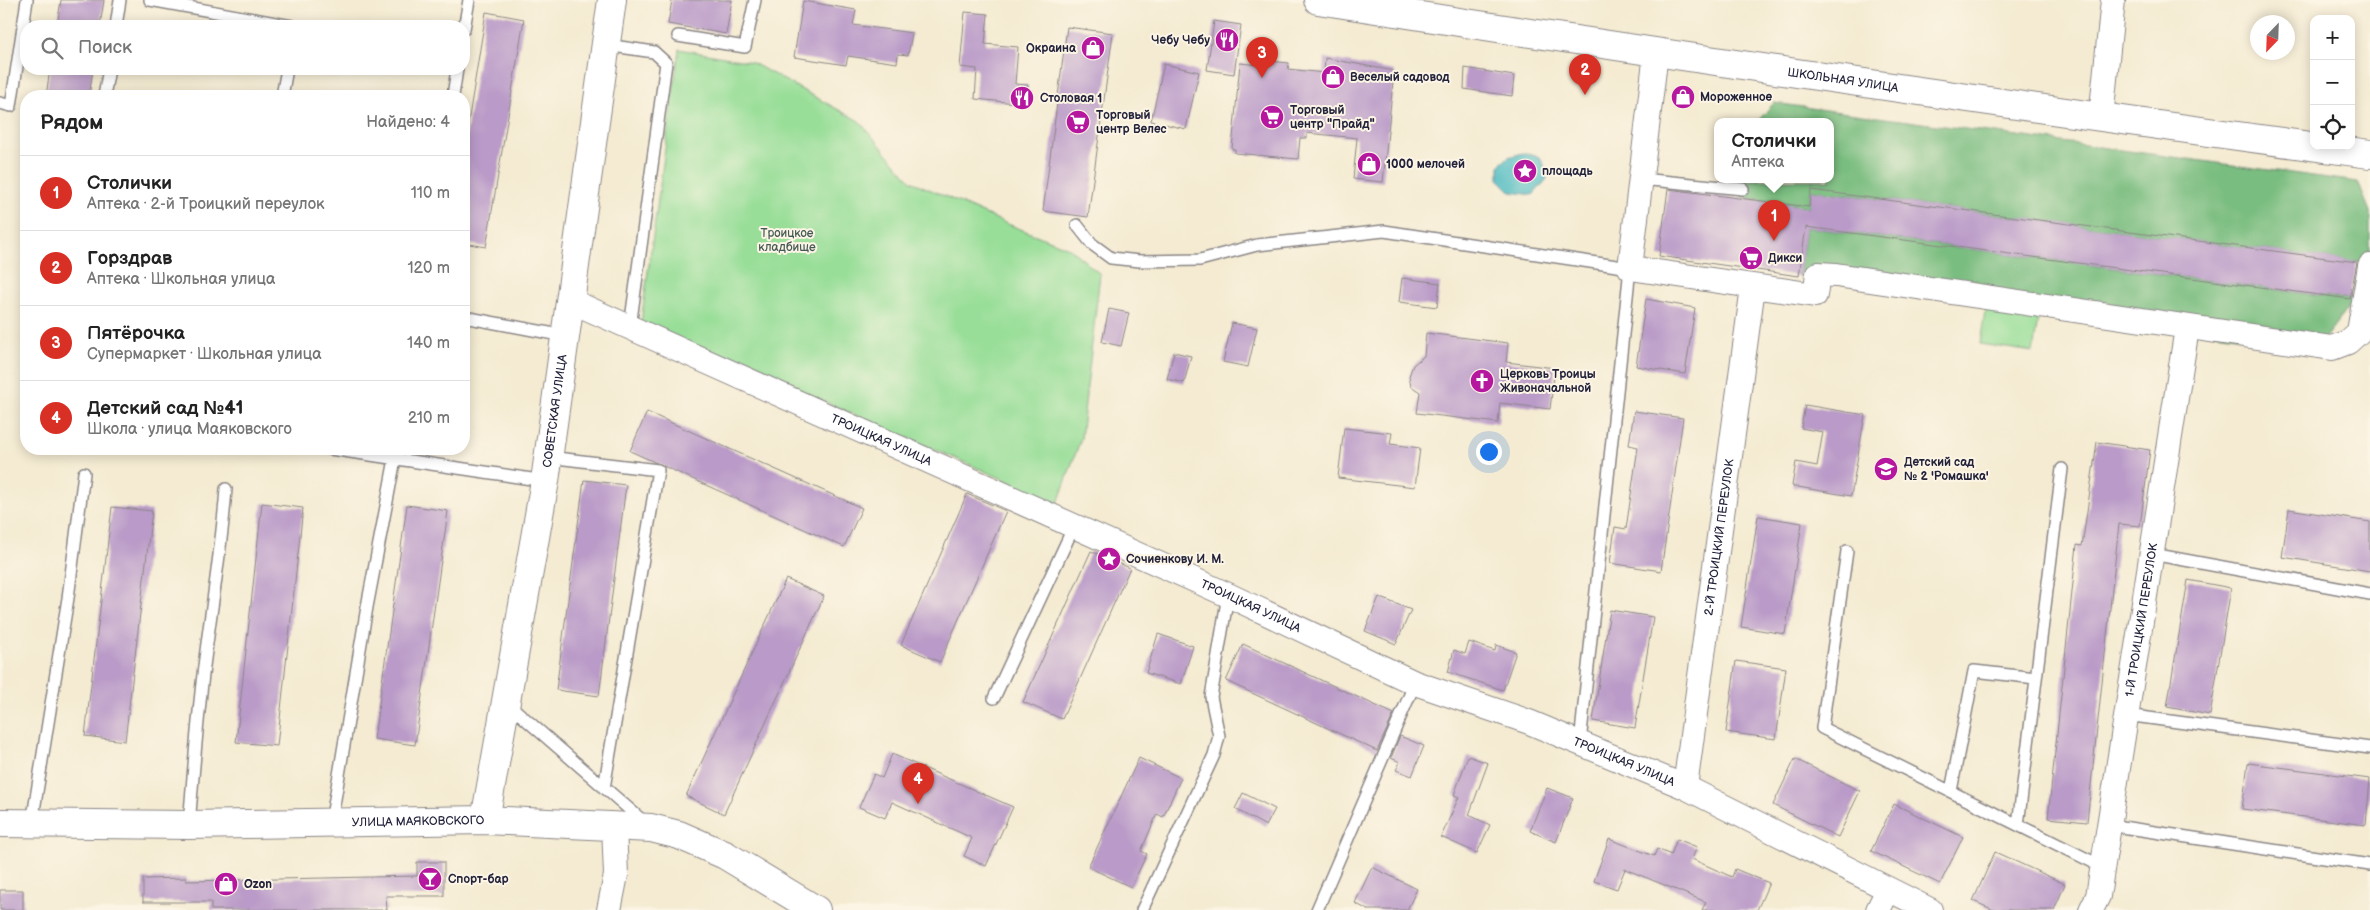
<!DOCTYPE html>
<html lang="ru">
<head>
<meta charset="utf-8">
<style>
  body { margin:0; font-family:"Balsamiq Sans",sans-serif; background:#f2f2f2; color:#222 }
  .controls { position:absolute; right:15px; top:15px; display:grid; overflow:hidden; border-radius:10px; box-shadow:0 2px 12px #0003 }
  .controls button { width:45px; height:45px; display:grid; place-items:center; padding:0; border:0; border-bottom:1px solid #e0e0e0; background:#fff; color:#222; font:25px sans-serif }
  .compass { position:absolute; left:2250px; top:15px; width:45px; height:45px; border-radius:50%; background:#fff; box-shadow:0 2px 12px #0003; rotate:203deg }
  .you { position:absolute; left:1488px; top:451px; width:18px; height:18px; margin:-12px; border:4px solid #fff; border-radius:50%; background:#1a73e8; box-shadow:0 0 0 8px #1a73e833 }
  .badge { display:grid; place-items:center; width:32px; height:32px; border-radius:50%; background:#d93025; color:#fff; font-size:16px; font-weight:700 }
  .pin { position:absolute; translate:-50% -41px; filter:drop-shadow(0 1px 2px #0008) }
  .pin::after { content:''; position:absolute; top:26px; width:18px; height:15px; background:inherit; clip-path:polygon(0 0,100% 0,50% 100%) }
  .popup { position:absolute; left:1714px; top:118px; width:120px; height:65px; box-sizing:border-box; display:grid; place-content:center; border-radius:10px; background:#fff; filter:drop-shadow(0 1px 4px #0005); font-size:16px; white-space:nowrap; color:#767676 }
  .popup b { font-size:19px; color:#222 }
  .popup::after { content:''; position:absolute; left:50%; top:100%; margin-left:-10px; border:10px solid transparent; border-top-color:#fff }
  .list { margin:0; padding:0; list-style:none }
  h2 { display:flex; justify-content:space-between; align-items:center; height:65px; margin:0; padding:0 20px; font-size:21px }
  h2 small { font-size:16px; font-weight:400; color:#767676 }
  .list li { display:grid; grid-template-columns:32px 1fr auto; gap:15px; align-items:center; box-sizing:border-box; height:75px; padding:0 20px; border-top:1px solid #e0e0e0 }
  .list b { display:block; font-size:19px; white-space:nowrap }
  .list p { margin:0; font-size:16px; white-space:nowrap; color:#767676 }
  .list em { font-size:16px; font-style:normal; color:#767676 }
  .icon { flex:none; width:28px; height:28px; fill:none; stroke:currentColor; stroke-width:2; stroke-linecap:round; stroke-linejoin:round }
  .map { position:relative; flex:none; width:2370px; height:910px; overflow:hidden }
  .search { position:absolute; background:#fff; box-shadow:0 2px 12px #0003; left:20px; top:20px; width:450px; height:55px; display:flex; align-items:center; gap:12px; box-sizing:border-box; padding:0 18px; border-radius:20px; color:#767676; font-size:19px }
  .panel { position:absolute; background:#fff; box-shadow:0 2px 12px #0003; left:20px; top:90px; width:450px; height:365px; border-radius:20px }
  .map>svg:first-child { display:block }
  .green { fill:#98de98; stroke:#5d806a }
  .forest { fill:#7abd80; stroke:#4e705e }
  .water { fill:#4bbac1; stroke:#366e7e }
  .building { fill:#b99ac8 }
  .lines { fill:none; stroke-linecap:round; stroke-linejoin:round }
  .service-casing { stroke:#8b8686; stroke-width:14 }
  .minor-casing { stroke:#8b8686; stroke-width:26 }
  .tertiary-casing { stroke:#8b8686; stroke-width:30 }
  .secondary-casing { stroke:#8b8686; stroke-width:30 }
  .service { stroke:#fff; stroke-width:11 }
  .minor { stroke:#fff; stroke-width:24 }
  .tertiary { stroke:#fff; stroke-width:28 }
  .secondary { stroke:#fff; stroke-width:28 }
  .labels { text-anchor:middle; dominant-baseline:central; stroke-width:4; stroke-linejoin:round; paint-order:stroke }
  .poi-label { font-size:12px; font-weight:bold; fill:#22223b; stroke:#fcf5e5; text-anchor:start }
  .street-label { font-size:12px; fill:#22223b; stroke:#fcf5e5 }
  .park-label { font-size:12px; fill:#455a57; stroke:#fcf5e5 }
</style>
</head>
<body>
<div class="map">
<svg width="2370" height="910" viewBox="0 0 2370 910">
  <rect width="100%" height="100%" fill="#fcf5e5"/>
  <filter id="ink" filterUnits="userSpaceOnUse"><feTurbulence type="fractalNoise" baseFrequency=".02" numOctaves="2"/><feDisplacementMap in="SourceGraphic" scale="10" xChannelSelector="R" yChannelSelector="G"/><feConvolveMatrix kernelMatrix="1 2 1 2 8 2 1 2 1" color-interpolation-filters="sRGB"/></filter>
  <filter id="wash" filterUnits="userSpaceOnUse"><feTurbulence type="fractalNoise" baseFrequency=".0096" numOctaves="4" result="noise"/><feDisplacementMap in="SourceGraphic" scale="20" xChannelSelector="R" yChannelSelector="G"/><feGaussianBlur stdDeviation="1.12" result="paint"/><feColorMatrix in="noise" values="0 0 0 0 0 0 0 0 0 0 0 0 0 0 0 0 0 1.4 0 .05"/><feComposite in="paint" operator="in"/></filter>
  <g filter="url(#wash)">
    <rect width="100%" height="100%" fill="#f4ebd2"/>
    <path class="green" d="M679,49l72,13 108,59 52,60 94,42 64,25 31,26 -19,164 -23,65 -417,-181z
      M1987,298l53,8 -7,46 -53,-8z"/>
    <path class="forest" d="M1774,103l584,79 12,30v52l-559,-74 -2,17 -67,-10 2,-17h86v-58h-73z
      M1806,227l548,73 -37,48 -499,-74 -19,2z"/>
    <path class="water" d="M1523,153l17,4 6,12 1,10 -14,16 -22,-3 -12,-12v-14l9,-9z"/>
    <g id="blocks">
      <path class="building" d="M61,0h43l-4,26h-43z
        M672,0h60l-6,34 -58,-10z
        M803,1l53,9 -3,15 59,8 -4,22 -10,-1 -1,9 -49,-7 -2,9 -52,-8z
        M486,12l38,7 -38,228 -22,-4v-95z
        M965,12l23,2 -3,30 33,3 -3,37 13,1 -2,19 -51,-5 2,-30 -17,-2z
        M1214,21l27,4 -7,49 -27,-4z
        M1067,27l46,6 -25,184 -45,-6z
        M1325,58l69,13 -11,111 -30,-3 4,-41 -50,-5v5h-7l-2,21 -63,-6v-4h-3l8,-86 30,3v-5l19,2 -1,6 36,4z
        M1164,64l35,8 -13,57 -35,-8z
        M1465,68l49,8 -2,20 -48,-7z
        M50,69h43l-4,27h-43z
        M1668,189l141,18 2,-17 546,72 -7,37 -544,-72 -7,49 -140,-20z
        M1402,278l38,5 -3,24 -38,-5z
        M1646,299l49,9 -10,66 -49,-8z
        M1109,309l20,4 -8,33 -19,-4z
        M1232,323l25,5 -9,39 -25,-5z
        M1426,333l82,10 -2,19 49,6 -5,41 -50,-6 -2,20 -81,-10 3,-21 -9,-6 -2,-10 4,-11 11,-9z
        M1174,352l17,4 -7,27 -17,-4z
        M1805,405l60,10 -14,81 -59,-10 4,-24 21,4 6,-34 -22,-4z
        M1634,411l49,7 -22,153 -51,-8 5,-36 11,2 12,-82 -9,-2z
        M647,412l215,96 -18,39 -214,-96z
        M1344,428l48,5 -2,11 30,4 -5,39 -77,-9z
        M2097,442l53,8 -10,76 -21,-2 -32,298 -39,-4 29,-273 5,1z
        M584,480l42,5 -27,211 -43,-6z
        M967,494l39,17 -66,151 -39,-17z
        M262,503l41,5 -26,238 -41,-4z
        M407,505l41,6 -33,234 -41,-6z
        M112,507l40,4 -27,230 -40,-5z
        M2289,509l81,13v49l-88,-14z
        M1758,516l44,7 -17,111 -44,-7z
        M1091,551l39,17 -68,151 -39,-17z
        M786,579l38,17 -100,218 -38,-18z
        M2188,580l43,8 -21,127 -43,-8z
        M1379,597l32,13 -15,34 -31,-13z
        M1610,610l43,7 -18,111 -42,-7z
        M1158,634l35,12 -12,38 -35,-11z
        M1469,642l26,9 1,-6 20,7 -13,38 -55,-18 6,-22 11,4z
        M1243,644l151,70 -17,37 -151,-70z
        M1736,661l50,7 -10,71 -50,-7z
        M1400,736l24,10 -12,30 -16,-6 4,-8 -9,-4z
        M892,754l121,53 -27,59 -22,-10 8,-18 -80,-36 -7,16 -26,-11 15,-33 8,4z
        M1468,756l20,7 -19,52 21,10 -13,28 -36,-16 18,-40 -5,-2z
        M1139,758l42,20 -18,39 -6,-3 -16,37 6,3 -16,33 -43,-20z
        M1795,759l65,32 -22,46 -65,-32z
        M2248,763l122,16 -4,46 -124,-16z
        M1547,788l26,10 -17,44 -26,-11z
        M1243,793l32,16 -9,17 -31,-17z
        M1894,804l69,33 -23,47 -69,-33z
        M1609,839l45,17 3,-7 14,6 6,-16 20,8 -5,12 40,18 3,-8 34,14 -12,27h-55l4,-8 -81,-33 -8,20 -23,-8z
        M1995,852l70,32 -11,26h-60l-21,-9z
        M417,862h27v34h-58l1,14h-176v-8h-68v-23l43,-1v3l231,-5z
        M1372,867l45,22 -10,21h-39l-13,-7z
        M0,890h23v20h-23z"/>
    </g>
  </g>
  <g filter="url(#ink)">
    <use href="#blocks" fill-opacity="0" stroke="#8b8686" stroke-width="1"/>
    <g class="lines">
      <g class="service-casing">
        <path id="service" d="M150,0l142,26
          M116,26l4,-26
          M464,29l5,-29
          M678,36l67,11 10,-47
          M606,45l48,7 12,11 -36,264
          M104,96l5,-27
          M282,96l5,-27
          M453,96l4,-27
          M0,103l11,3 16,-106
          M1641,179l102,10
          M1077,225l15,19 19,14 29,3 60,-1 57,-15 127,-14 246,37 -50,475
          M464,317l101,19
          M330,449l215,32
          M548,457l110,13 -54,318
          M1847,551l-25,177 281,139
          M2152,554l218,40
          M994,698l80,-172
          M507,703l137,119
          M2126,715l244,33
          M1951,791l23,-120 62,7
          M32,823l36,-225 16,-125
          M331,823l36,-216 28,-148
          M189,825c5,-59 9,-116 17,-174 7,-54 16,-107 20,-162
          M2018,825l44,-356
          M2109,825l261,40
          M1142,910l72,-155 5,-19 -8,-39 17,-102
          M1317,910l98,-227"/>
      </g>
      <g class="minor-casing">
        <g id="minor">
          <path d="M1656,53l-26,215 185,27 3,-21 18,1 496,73 16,-6 11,-10 11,-66"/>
          <path d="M2101,118l12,-118"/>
          <path id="s1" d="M571,301l657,294 187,88 114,39 156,65 245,123"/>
          <path id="s2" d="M1685,787l68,-500"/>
          <path d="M609,910l7,-35 -2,-49"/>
          <path d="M1878,910l10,-20"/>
          <path id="s3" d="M2091,910l7,-14 89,-568"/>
        </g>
      </g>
      <g class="tertiary-casing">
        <g id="tertiary">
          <path id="s4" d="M485,820l60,-339 67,-481"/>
          <path id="s5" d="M0,823l189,2 296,-5 166,8 28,7 46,20 91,55"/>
        </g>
      </g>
      <g class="secondary-casing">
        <g id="secondary">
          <path id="s6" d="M1318,0c350,55 701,107 1052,154"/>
        </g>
      </g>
      <use href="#service" class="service"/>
      <use href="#minor" class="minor"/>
      <use href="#tertiary" class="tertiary"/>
      <use href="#secondary" class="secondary"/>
    </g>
  </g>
  <defs>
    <g id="restaurant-disc" transform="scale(1.25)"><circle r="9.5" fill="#b5179e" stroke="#fcf5e5"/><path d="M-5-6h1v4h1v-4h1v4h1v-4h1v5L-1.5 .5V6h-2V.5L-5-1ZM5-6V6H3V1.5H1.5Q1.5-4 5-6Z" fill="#fff"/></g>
    <g id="shop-disc" transform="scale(1.25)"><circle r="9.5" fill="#b5179e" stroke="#fcf5e5"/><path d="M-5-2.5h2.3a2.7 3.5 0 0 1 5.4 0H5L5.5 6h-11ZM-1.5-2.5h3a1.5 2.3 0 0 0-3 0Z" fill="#fff"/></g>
    <g id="supermarket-disc" transform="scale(1.25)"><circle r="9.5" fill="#b5179e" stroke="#fcf5e5"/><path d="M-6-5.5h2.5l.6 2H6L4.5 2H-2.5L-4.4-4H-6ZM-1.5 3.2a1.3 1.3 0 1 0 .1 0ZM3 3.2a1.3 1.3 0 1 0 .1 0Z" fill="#fff"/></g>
    <g id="sight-disc" transform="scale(1.25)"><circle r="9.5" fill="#b5179e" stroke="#fcf5e5"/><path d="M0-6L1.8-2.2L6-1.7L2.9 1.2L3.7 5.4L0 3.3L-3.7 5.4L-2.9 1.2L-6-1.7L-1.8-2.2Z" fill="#fff"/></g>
    <g id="church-disc" transform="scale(1.25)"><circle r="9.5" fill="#b5179e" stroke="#fcf5e5"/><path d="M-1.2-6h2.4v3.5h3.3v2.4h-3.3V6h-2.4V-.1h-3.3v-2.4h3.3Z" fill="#fff"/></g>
    <g id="school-disc" transform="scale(1.25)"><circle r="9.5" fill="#b5179e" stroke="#fcf5e5"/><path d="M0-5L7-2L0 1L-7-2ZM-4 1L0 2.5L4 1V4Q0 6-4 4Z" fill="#fff"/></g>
    <g id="bar-disc" transform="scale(1.25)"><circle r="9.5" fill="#b5179e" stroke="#fcf5e5"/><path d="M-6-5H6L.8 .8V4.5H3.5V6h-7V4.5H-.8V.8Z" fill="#fff"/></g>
  </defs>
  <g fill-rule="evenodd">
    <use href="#restaurant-disc" x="1227" y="40"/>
    <use href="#shop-disc" x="1093" y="48"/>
    <use href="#shop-disc" x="1333" y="77"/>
    <use href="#shop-disc" x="1683" y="97"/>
    <use href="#restaurant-disc" x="1022" y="98"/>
    <use href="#supermarket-disc" x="1272" y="117"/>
    <use href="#supermarket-disc" x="1078" y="122"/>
    <use href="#shop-disc" x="1369" y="164"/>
    <use href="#sight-disc" x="1525" y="171"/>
    <use href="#supermarket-disc" x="1751" y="258"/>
    <use href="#church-disc" x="1482" y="381"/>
    <use href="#school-disc" x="1886" y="469"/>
    <use href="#sight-disc" x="1109" y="559"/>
    <use href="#bar-disc" x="430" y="879"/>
    <use href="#shop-disc" x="226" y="884"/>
  </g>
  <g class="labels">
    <g class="poi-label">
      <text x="1210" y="40" text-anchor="end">Чебу Чебу</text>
      <text x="1076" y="48" text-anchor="end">Окраина</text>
      <text x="1350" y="77">Веселый садовод</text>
      <text x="1700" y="97">Мороженное</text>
      <text x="1040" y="98">Столовая 1</text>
      <text x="1290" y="110">Торговый<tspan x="1290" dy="14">центр "Прайд"</tspan></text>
      <text x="1096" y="115">Торговый<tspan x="1096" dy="14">центр Велес</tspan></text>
      <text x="1386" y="164">1000 мелочей</text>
      <text x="1542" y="171">площадь</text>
      <text x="1768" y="258">Дикси</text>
      <text x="1500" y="374">Церковь Троицы<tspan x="1500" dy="14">Живоначальной</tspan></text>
      <text x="1904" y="462">Детский сад<tspan x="1904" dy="14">№ 2 'Ромашка'</tspan></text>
      <text x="1126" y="559">Сочиенкову И. М.</text>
      <text x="448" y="879">Спорт-бар</text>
      <text x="244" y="884">Ozon</text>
    </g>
    <g class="street-label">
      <text stroke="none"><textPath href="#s6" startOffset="531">ШКОЛЬНАЯ УЛИЦА</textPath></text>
      <text stroke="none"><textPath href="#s4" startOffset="415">СОВЕТСКАЯ УЛИЦА</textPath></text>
      <text stroke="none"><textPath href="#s1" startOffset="340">ТРОИЦКАЯ УЛИЦА</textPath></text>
      <text stroke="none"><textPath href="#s2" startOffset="252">2-Й ТРОИЦКИЙ ПЕРЕУЛОК</textPath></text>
      <text stroke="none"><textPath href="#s1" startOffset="745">ТРОИЦКАЯ УЛИЦА</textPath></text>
      <text stroke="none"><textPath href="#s3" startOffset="295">1-Й ТРОИЦКИЙ ПЕРЕУЛОК</textPath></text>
      <text stroke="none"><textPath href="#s1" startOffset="1150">ТРОИЦКАЯ УЛИЦА</textPath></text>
      <text stroke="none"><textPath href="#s5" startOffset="418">УЛИЦА МАЯКОВСКОГО</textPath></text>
    </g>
    <g class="park-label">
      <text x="787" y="233">Троицкое<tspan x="787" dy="14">кладбище</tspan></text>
    </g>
  </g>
</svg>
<div class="controls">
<button>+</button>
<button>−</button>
<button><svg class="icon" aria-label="locate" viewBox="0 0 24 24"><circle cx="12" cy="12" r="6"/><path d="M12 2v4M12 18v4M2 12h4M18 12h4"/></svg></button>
</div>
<svg class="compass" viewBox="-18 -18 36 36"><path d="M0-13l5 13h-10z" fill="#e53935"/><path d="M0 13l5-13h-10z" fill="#767676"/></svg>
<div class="you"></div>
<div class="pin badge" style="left:1774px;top:241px">1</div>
<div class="popup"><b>Столички</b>Аптека</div>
<div class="pin badge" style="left:1585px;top:95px">2</div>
<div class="pin badge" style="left:1262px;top:78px">3</div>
<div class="pin badge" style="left:918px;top:804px">4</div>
<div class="search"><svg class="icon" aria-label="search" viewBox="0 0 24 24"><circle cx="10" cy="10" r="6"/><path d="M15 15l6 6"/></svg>Поиск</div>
<section class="panel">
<h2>Рядом<small>Найдено: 4</small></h2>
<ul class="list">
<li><span class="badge">1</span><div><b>Столички</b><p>Аптека · 2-й Троицкий переулок</p></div><em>110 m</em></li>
<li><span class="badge">2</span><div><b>Горздрав</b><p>Аптека · Школьная улица</p></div><em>120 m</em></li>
<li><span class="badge">3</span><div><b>Пятёрочка</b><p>Супермаркет · Школьная улица</p></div><em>140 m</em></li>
<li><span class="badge">4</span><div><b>Детский сад №41</b><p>Школа · улица Маяковского</p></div><em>210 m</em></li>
</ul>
</section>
</div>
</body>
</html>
